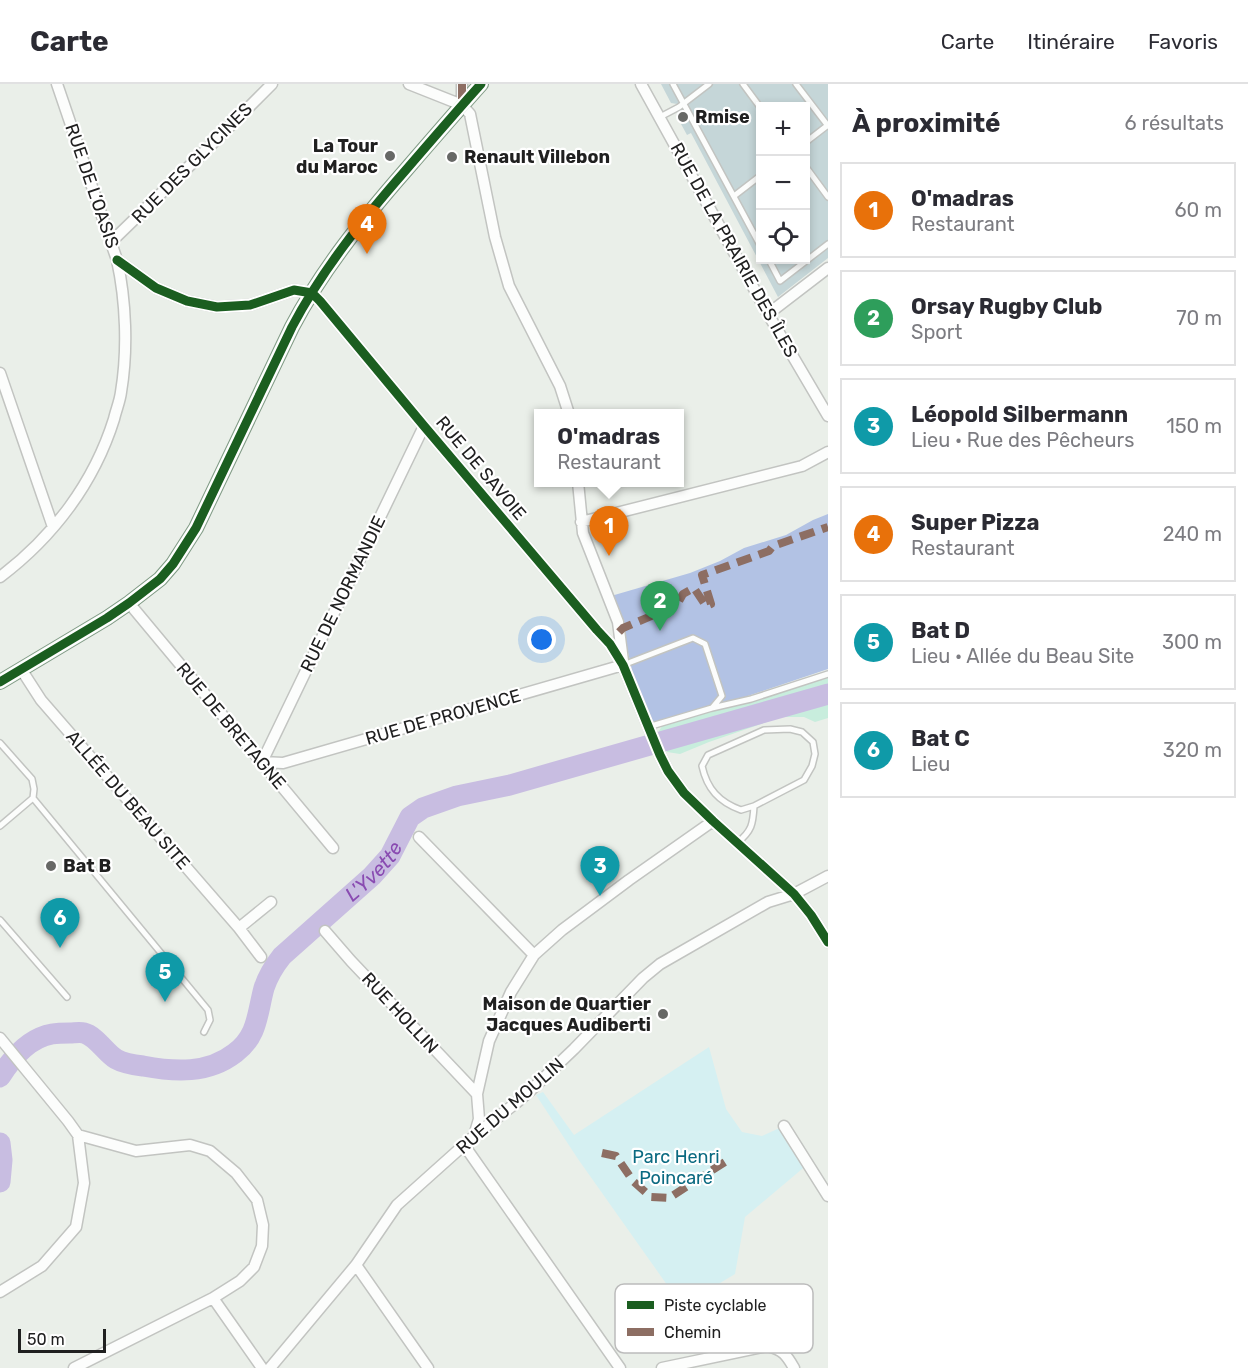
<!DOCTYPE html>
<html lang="fr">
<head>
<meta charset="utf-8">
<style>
  body { margin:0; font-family:Rubik,sans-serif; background:#f7f7f7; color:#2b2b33 }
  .controls { position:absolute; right:18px; top:18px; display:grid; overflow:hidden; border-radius:0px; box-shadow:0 3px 9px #0003 }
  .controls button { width:54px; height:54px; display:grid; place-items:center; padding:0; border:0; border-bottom:2px solid #e1e1e2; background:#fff; color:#2b2b33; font:30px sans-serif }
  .scale { position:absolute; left:18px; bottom:15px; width:88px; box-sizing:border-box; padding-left:6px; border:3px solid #202020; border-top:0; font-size:16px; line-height:21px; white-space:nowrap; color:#202020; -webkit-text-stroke:4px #fff; paint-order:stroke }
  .you { position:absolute; left:542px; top:556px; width:21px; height:21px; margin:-15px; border:4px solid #fff; border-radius:50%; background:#1a73e8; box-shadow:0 0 0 9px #1a73e833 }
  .badge { display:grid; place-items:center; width:39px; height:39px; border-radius:50%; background:#db2777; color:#fff; font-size:20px; font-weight:700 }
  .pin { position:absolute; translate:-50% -50px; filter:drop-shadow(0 2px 3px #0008) }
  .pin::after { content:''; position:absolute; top:32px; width:21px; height:18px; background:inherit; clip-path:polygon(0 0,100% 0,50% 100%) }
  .popup { position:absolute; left:534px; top:325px; width:150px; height:78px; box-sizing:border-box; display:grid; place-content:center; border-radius:0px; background:#fff; filter:drop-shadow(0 2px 4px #0005); font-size:20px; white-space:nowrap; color:#7c7c81 }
  .popup b { font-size:22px; color:#2b2b33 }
  .popup::after { content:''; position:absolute; left:50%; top:100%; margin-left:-12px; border:12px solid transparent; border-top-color:#fff }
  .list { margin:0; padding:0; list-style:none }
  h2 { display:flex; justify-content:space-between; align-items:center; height:78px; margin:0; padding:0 24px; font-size:26px }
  h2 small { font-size:20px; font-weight:400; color:#7c7c81 }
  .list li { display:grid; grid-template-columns:39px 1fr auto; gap:18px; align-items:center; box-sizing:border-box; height:96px; margin:0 12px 12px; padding:0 12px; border:2px solid #e1e1e2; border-radius:0px }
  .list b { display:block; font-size:22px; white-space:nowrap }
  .list p { margin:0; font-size:20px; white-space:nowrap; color:#7c7c81 }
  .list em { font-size:20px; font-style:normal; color:#7c7c81 }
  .icon { flex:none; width:33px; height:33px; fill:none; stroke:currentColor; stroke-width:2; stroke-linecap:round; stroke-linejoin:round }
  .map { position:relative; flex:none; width:828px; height:1284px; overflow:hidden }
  header { display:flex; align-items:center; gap:36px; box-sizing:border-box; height:84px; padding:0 30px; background:#fff; border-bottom:2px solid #e1e1e2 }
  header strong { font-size:28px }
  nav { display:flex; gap:33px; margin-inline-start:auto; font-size:21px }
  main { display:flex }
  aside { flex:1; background:#fff }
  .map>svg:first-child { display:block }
  .grass { fill:#c8eddd }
  .cemetery { fill:#c5d6d8; fill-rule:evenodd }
  .park { fill:#d5f0f2 }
  .pitch { fill:#b2c2e4 }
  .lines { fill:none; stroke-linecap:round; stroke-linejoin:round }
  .river { stroke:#c8bde1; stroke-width:21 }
  .lane-casing { stroke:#c2c4c1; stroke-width:8 }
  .street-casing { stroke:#c2c4c1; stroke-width:13 }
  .secondary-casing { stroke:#809a85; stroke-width:16 }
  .lane { stroke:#fcfdfc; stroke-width:5 }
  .street { stroke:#fcfdfc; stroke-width:10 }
  .secondary { stroke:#ecf4ed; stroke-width:14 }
  .quiet { stroke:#8d6e63; stroke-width:8; stroke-dasharray:15 8; stroke-linecap:butt }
  .cycleway-casing { stroke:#fff; stroke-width:13 }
  .cycleway { stroke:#1b5e20; stroke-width:9 }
  .poi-dot { fill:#676866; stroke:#fff; stroke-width:2 }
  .labels { text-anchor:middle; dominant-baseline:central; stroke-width:4.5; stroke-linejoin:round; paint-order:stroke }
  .poi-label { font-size:18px; font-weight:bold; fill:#202020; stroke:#fff; text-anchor:start }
  .street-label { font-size:18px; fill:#202020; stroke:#fff }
  .park-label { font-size:18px; fill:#0b6a81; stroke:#fff }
  .water-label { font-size:20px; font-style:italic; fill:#894bb1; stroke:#fff }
  .key { fill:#fff; stroke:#bcbcbc; stroke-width:1.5 }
  .key-label { font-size:16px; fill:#202020 }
</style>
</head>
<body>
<header>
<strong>Carte</strong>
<nav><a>Carte</a><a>Itinéraire</a><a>Favoris</a></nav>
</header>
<main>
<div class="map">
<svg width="828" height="1284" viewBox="0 0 828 1284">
  <rect width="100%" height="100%" fill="#eaefe9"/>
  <path class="grass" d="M828,594v40l-13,4 -11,-5h-23l-72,25 -29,12 -13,-2 -8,-21 3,-5z"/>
  <path class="cemetery" d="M661,0h167v174l-50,39 -87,-164 -4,2 -6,-11 2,-1 -5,-9 2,-5 -3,-5 -6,-1zM760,22h46v154h-46z"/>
  <path class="park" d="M709,963l17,62 16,23 20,4 22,-10 24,38 -63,53 -10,57 -53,32 -104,-147 -42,-64 7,-3 31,43z"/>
  <path class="pitch" d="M828,430v155l-95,32 -81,22 -19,-48 -9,-41 -13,-38 79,-23 30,-12 24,-13 42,-13 27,-15z"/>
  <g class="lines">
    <g class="river">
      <path id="s1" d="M0,993c12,-19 29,-39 52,-43 6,-1 12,-1 18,-1 4,0 10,-1 14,0 12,3 22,20 32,26 7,4 19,6 27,7 32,6 65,8 92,-13 23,-17 22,-39 29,-65 4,-12 10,-22 18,-32l90,-80 18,-20 20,-39 13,-9 34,-12 53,-11 318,-91"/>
      <path d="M0,1059l2,17 -2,22"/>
    </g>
    <g class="lane-casing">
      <path id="lane" d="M673,0l87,161
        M743,0l17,23
        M796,0l32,42
        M660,33l19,-10 30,-23
        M806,58l22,-17
        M806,83l22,30
        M734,112l26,-20
        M769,176l11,21 48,-37
        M623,581l70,-27 12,6 17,52 -10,12
        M648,643l64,-19 39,-9 77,-25
        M0,659l32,36 2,10 -1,9 -33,28
        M33,714l175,212 2,10 -6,12
        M737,759c15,-12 16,-19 17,-37l50,-26 8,-14 3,-12 -2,-12 -11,-10 -12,-3 -26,1 -56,25 -6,11c5,23 17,36 39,44l13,-4
        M0,836l67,77"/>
    </g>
    <g class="street-casing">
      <path id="street" d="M409,0l53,21 8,9 25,123 14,49 51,100 9,28
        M462,0v21
        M641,0l127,230 60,102
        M111,158l98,-95 63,-63
        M117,176l39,28 31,13 30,6 33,-2 44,-15 18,3 8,8 104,125 173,204 13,14 13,21 37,90 8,16 16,22 29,28 81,73 17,21 17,27
        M768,230l60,-46
        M0,289l53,154
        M578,398l5,51 35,89 5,39
        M581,438l221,-56 26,-14
        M0,493c53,-40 94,-94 114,-158 2,-9 6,-18 7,-27 7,-42 5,-91 -4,-132l-60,-176
        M129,519l204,245
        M21,585l20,31 198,228 32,-26
        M262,678l21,1 340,-98
        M262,678l162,-336
        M419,753l115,118
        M239,844l22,29
        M325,847l26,30 126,133
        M0,954l68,83 10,14 58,16 54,-6 20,6 26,22 21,27 6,25 -1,21 -8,21 -14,14 -27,17 -139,70
        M784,1042l44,70
        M474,1052l5,-17 -2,-25 12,-53 22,-49 23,-37 28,-25 67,-50 84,-59
        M464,1061l156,223
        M356,1181l72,103
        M0,1208l42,-26 34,-39 8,-44 -6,-48
        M213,1214l49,70
        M270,1284l86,-103 41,-60 77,-69 42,-33 15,-13 43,-41 69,-71 17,-14 108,-62 26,-8 34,-18
        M662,1284l105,-22c16,4 19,8 27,22"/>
    </g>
    <g class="secondary-casing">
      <path id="secondary" d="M0,598l107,-64 22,-15 31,-24 13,-15 23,-36 96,-201c30,-57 71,-108 113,-156 25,-29 50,-58 76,-87"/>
    </g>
    <use href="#lane" class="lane"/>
    <use href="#street" class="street"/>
    <use href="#secondary" class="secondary"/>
    <path class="quiet" d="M462,0v21
      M619,548l4,-4 54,-23 6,-11 11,-6 12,18 5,-2 -9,-29 67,-24 4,-5 55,-19
      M602,1069l14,3 17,25 18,16 18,1 59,-38"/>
    <g class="cycleway-casing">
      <path id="cycleway" d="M117,176l39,28 31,13 30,6 33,-2 44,-15 18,3
        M312,209l8,8 104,125 173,204 13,14 13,21 37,90 8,16 16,22 29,28 81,73 17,21 17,27
        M0,598l107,-64 22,-15 31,-24 13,-15 23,-36 96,-201c30,-57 71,-108 113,-156 25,-29 50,-58 76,-87"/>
    </g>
    <use href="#cycleway" class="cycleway"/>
  </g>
  <g class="poi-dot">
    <circle cx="683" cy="33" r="6"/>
    <circle cx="390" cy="72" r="6"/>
    <circle cx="452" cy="73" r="6"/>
    <circle cx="51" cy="782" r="6"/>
    <circle cx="663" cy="930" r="6"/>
  </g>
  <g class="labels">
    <g class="poi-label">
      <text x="695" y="33">Rmise</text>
      <text x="378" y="62" text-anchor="end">La Tour<tspan x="378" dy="21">du Maroc</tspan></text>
      <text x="464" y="73">Renault Villebon</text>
      <text x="63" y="782">Bat B</text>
      <text x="651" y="920" text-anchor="end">Maison de Quartier<tspan x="651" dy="21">Jacques Audiberti</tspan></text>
    </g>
    <g class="street-label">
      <text transform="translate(192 79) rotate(-45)">RUE DES GLYCINES</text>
      <text transform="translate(92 102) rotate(71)">RUE DE L’OASIS</text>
      <text transform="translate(734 166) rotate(61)">RUE DE LA PRAIRIE DES ÎLES</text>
      <text transform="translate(481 384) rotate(50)">RUE DE SAVOIE</text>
      <text transform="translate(343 510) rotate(-64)">RUE DE NORMANDIE</text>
      <text transform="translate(443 633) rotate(-16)">RUE DE PROVENCE</text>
      <text transform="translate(231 642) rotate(50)">RUE DE BRETAGNE</text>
      <text transform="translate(128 716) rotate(49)">ALLÉE DU BEAU SITE</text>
      <text transform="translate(400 929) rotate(47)">RUE HOLLIN</text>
      <text transform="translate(510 1022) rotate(-41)">RUE DU MOULIN</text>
    </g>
    <g class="park-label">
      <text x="676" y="1073">Parc Henri<tspan x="676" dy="21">Poincaré</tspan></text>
    </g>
    <g class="water-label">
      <text stroke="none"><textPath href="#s1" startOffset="502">L'Yvette</textPath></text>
    </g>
  </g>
  <rect x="615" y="1200" width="198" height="69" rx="9" class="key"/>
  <rect x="627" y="1217" width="27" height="8" fill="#1b5e20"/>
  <rect x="627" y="1244" width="27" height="8" fill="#8d6e63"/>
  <g class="key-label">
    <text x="664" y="1227">Piste cyclable</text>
    <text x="664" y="1254">Chemin</text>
  </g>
</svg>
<div class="controls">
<button>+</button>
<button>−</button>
<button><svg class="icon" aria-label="locate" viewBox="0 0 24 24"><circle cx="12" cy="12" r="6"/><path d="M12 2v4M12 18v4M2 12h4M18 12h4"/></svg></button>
</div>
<div class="scale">50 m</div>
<div class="you"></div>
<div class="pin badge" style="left:609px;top:472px;background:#e8710a">1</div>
<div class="popup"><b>O'madras</b>Restaurant</div>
<div class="pin badge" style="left:660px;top:547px;background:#2e9e5b">2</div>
<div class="pin badge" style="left:600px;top:812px;background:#0f9aa8">3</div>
<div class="pin badge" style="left:367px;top:170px;background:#e8710a">4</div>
<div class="pin badge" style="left:165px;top:918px;background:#0f9aa8">5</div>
<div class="pin badge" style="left:60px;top:864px;background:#0f9aa8">6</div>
</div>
<aside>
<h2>À proximité<small>6 résultats</small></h2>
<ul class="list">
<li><span class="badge" style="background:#e8710a">1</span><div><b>O'madras</b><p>Restaurant</p></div><em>60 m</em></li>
<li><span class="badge" style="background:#2e9e5b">2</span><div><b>Orsay Rugby Club</b><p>Sport</p></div><em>70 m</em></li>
<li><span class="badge" style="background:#0f9aa8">3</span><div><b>Léopold Silbermann</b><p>Lieu · Rue des Pêcheurs</p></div><em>150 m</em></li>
<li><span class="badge" style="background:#e8710a">4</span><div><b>Super Pizza</b><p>Restaurant</p></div><em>240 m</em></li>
<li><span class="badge" style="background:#0f9aa8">5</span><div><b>Bat D</b><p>Lieu · Allée du Beau Site</p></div><em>300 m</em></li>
<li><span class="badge" style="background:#0f9aa8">6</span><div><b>Bat C</b><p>Lieu</p></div><em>320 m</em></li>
</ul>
</aside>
</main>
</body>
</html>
